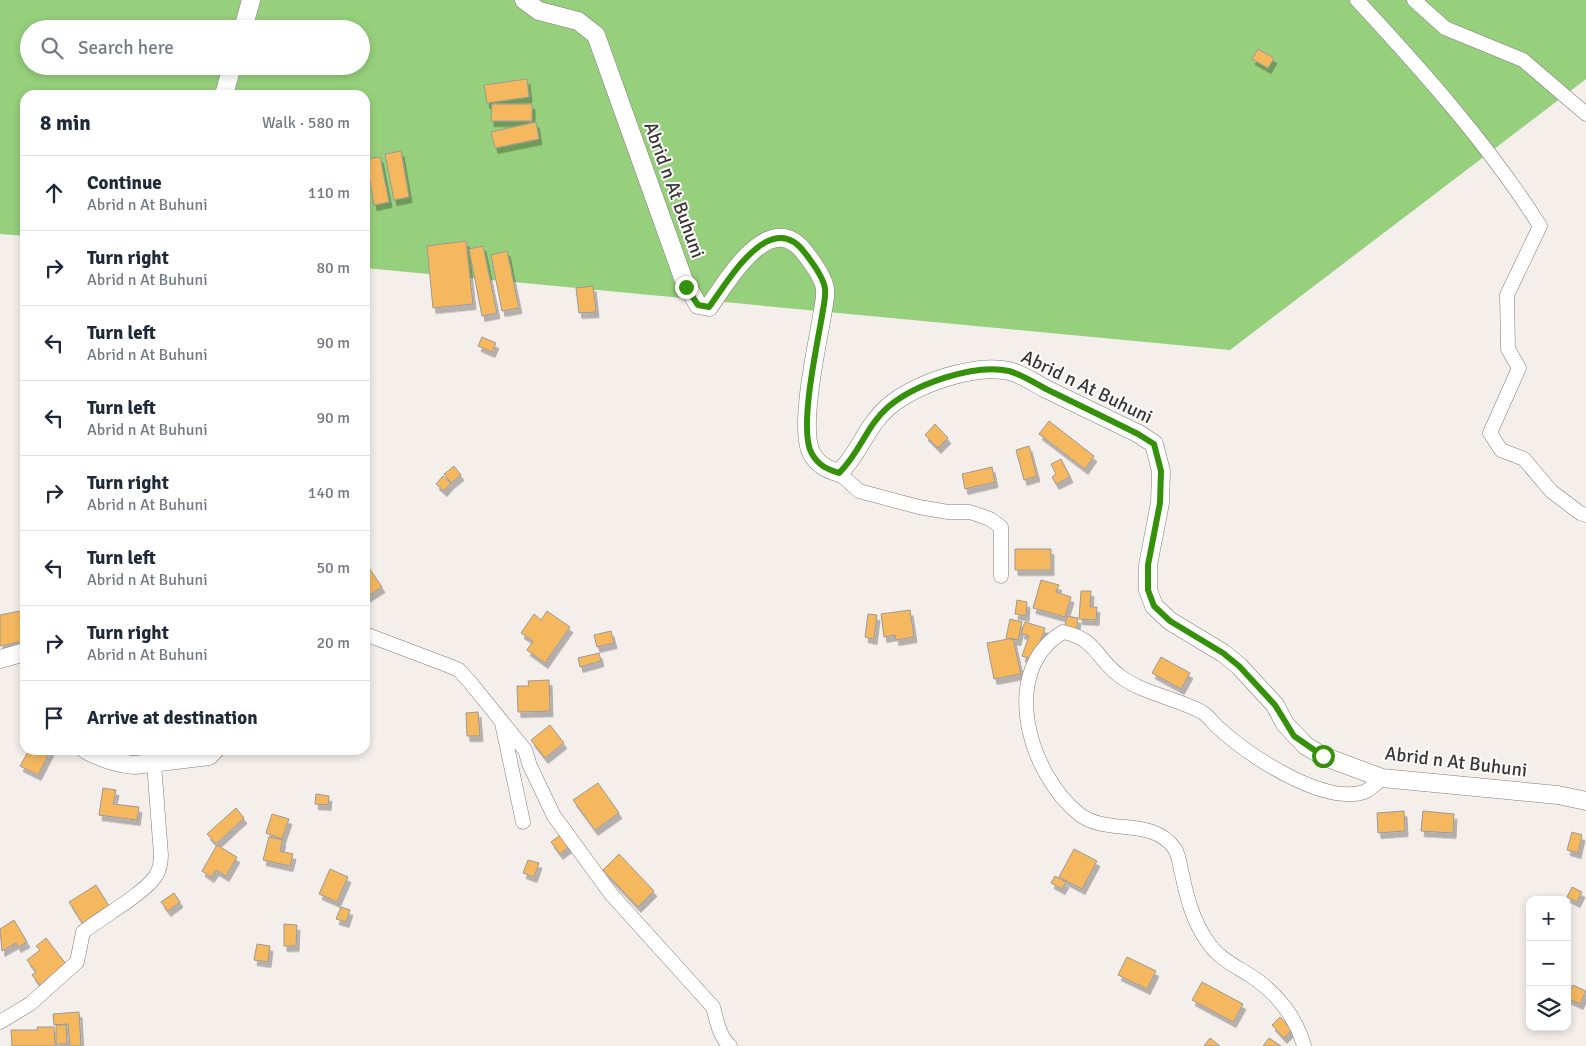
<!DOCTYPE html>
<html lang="en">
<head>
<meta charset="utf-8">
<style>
  body { margin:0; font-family:Signika,sans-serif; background:#f6f6f7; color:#1f2937 }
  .controls { position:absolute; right:15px; bottom:15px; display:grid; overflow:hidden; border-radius:10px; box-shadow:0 2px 8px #0003 }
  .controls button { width:45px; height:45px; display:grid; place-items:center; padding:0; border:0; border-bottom:1px solid #e0e1e3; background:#fff; color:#1f2937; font:25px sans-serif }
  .stop { position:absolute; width:15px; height:15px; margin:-11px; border:4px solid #349109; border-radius:50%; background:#fff }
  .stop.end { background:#349109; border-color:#fff; box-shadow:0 1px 5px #0008 }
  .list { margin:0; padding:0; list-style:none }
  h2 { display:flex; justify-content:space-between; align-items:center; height:65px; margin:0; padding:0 20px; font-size:21px }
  h2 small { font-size:16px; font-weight:400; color:#747a83 }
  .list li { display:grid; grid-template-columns:32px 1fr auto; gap:15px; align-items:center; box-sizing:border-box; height:75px; padding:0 20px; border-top:1px solid #e0e1e3 }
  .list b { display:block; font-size:19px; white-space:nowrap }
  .list p { margin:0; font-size:16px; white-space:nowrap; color:#747a83 }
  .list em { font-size:16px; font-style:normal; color:#747a83 }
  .icon { flex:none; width:28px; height:28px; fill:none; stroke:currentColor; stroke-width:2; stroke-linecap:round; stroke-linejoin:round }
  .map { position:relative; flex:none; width:1586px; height:1046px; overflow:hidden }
  .search { position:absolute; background:#fff; box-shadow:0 2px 8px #0003; left:20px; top:20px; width:350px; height:55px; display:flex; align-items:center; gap:12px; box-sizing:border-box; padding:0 18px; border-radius:28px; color:#747a83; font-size:19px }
  .panel { position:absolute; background:#fff; box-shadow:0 2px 8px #0003; left:20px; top:90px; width:350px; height:665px; border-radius:15px }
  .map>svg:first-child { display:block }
  .forest { fill:#96d07c; fill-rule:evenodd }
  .building { fill:#f5b85e; stroke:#9d9994; filter:url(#shadow) }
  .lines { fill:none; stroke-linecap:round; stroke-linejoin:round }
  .minor-casing { stroke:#827c79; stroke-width:15 }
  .tertiary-casing { stroke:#827c79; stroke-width:19 }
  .minor { stroke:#fff; stroke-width:14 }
  .tertiary { stroke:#fff; stroke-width:18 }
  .route { stroke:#349109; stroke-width:6 }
  .labels { text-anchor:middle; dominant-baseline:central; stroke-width:4; stroke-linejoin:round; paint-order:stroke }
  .street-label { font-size:19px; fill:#393735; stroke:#fffdfd }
</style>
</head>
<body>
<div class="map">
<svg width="1586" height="1046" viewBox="0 0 1586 1046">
  <defs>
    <filter id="shadow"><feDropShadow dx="3" dy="5.5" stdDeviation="0" flood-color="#0004"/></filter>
  </defs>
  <rect width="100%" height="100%" fill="#f5efeb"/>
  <path class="forest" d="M0,0h1586v79l-356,271 -865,-82v-173h-340v141l-25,-2zM29,29h332v37h-332z"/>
  <path class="building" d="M1258,49l16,9 -6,10 -16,-9z
    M527,79l2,18 -42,6 -3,-18z
    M492,104h40v17h-41z
    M536,122l3,17 -44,9 -4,-16z
    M401,151l8,46 -15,3 -9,-46z
    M380,157l9,45 -15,3 -8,-46z
    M466,241l7,63 -40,4 -6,-62z
    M483,246l14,67 -15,3 -13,-67z
    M507,251l12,57 -17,3 -11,-56z
    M593,286l3,26 -17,1 -3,-25z
    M482,337l14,6 -4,9 -14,-6z
    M1049,421l45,35 -9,13 -46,-35z
    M935,424l13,14 -10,10 -13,-13z
    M1029,446l8,30 -13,4 -8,-30z
    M1061,459l9,18 -14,7 -4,-7 4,-3 -5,-10z
    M454,466l7,9 -10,8 -7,-9z
    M992,467l3,15 -30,7 -3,-15z
    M443,476l8,7 -7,8 -8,-7z
    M1015,549h36v21h-36z
    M365,562l17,25 -17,11z
    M1041,580l18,5 -3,7 15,5 -6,20 -32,-9z
    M1081,591h10l-1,16h7l-1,13 -17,-1z
    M1017,600l10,2 -1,14 -11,-2z
    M25,610v31l-25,5v-31z
    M910,610l4,27 -18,3 -1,-5 -11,2 -3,-23z
    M547,611l23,16 -25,36 -18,-13 6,-9 -12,-8 13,-19 7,6z
    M868,614l9,1 -3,24 -9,-2z
    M1067,616l11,2 -2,14 -12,-2z
    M1010,619l12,3 -4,18 -12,-2z
    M1025,622l20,6 -11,32 -12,-4 7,-20 -8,-3z
    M611,631l3,12 -17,4 -3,-12z
    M1013,638l8,36 -27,5 -7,-36z
    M599,653l2,8 -21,6 -2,-9z
    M1161,657l29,16 -9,16 -29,-16z
    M549,680l1,31 -32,1 -1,-26h12l-1,-5z
    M478,712l2,24h-13l-1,-23z
    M550,725l14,18 -19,15 -14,-18z
    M29,750h22l-13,25 -18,-9z
    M598,783l21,30 -24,17 -22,-30z
    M103,788l13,2 -3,14 26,3 -2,13 -38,-5z
    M316,794l13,2 -1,9 -13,-1z
    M236,808l8,10 -28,26 -9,-10z
    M1404,811l1,20 -27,2 -1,-20z
    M1423,811l31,3 -1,19 -32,-2z
    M272,814l17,5 -7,20 -16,-6z
    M1572,832l10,3 -4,18 -11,-3z
    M560,835l9,12 -9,7 -9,-12z
    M269,837l14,3 -3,11 13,3 -3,12 -27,-6z
    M217,845l20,12 -11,19 -10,-6 -5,7 -9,-6z
    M1074,849l23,12 -15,28 -23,-12z
    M619,854l35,37 -16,16 -35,-37z
    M528,860l11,3 -5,14 -11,-4z
    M330,869l18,8 -11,25 -18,-8z
    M1055,876l11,6 -4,7 -11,-6z
    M96,885l15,24 -27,17 -15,-24z
    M1572,887l10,5 -5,10 -10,-5z
    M174,893l6,9 -12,9 -7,-9z
    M341,907l9,3 -4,12 -10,-3z
    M14,920l13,22 -9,5 -2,-4 -14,8 -2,-22z
    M284,924l13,1 -1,21h-12z
    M46,938l20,26 -26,21 -8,-10 4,-3 -9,-12 13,-10 -4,-4z
    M257,944l13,2 -2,16 -14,-2z
    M1127,957l29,14 -9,18 -29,-14z
    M1202,982l41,22 -10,18 -41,-22z
    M1573,985l13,6 -6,13 -13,-6z
    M79,1012l2,34h-11l-2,-22 -14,1 -1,-11z
    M1280,1017l12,13 -8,8 -12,-13z
    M56,1025h10l1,19h-11z
    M37,1027h17l1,19h-43l-1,-16h27z
    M1210,1038l10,8h-16z
    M1269,1038l12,8h-18z"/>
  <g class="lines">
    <g class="minor-casing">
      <path id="minor" d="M1357,0c65,70 132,145 183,226l-33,69 1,54 11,19 -29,65 11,17 23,9 27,32 29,22 6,2
        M1414,0l31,28 78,32 63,54
        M839,473l20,18 60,16 29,5h22l20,7 11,8v49
        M365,634l82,31 12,5 10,11 56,69 5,16 24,50 57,78 102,113c4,14 6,29 17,39
        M502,723l21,99
        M0,1022l30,-18 47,-42 6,-30c19,-15 59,-37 72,-55 5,-7 6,-15 6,-22l-8,-105
        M1304,1046c-8,-29 -28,-54 -53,-70 -17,-11 -33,-18 -44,-35 -14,-20 -20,-43 -25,-67 -2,-7 -3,-19 -7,-25 -23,-33 -68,-13 -96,-35 -50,-40 -81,-143 -16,-182 34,7 33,27 58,45 24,17 55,21 81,35 7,4 12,13 19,18 29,26 102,75 143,62 7,-3 12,-8 18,-14"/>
    </g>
    <g class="tertiary-casing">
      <path id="tertiary" d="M524,0l15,11 39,10 18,14 87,243 15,27 11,2c17,-24 61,-102 96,-54 7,9 19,25 20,36 1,9 -2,19 -3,27 -5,30 -24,114 -10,138 7,12 15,15 27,19 21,-20 27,-47 49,-66 27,-23 87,-44 121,-36 13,3 26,12 37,18 31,15 62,30 93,45l15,10 7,27 -1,32 -12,62v25l6,16 16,15 53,32 16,13 36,39 10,19 21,22 17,10 59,22 176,17 28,6
        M243,29l8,-29
        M224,95l8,-29
        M0,659l25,-7
        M86,750c15,8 32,14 49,15l74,-9 6,-6"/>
    </g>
    <use href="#minor" class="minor"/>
    <use href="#tertiary" class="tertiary"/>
  </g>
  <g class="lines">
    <path class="route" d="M686,287l12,18 11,2c18,-24 61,-101 96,-54 7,9 19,25 20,36 1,9 -2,19 -3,27 -5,30 -24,115 -10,138 7,12 15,15 27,19 21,-20 27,-47 49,-66 27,-23 87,-44 121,-36 12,3 26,12 37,18 31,15 62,30 92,45l16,10 7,27 -1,32 -12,62v25l6,16 16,15 53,32 16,13 36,39 19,31 29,20"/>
  </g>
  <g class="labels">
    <g class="street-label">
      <text transform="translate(674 190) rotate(70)">Abrid n At Buhuni</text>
      <text transform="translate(1087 387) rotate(26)">Abrid n At Buhuni</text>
      <text transform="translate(1456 762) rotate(7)">Abrid n At Buhuni</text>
    </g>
  </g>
</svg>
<div class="controls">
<button>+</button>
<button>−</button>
<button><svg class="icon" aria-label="layers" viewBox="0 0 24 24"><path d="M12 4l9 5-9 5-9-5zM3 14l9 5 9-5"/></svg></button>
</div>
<div class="stop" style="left:1323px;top:756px"></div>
<div class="stop end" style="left:686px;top:287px"></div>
<div class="search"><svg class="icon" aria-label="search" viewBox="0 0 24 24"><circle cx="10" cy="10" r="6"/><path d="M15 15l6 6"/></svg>Search here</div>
<section class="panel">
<h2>8 min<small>Walk · 580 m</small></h2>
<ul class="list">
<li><svg class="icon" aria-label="ahead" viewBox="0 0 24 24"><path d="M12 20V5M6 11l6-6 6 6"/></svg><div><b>Continue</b><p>Abrid n At Buhuni</p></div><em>110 m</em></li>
<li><svg class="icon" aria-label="right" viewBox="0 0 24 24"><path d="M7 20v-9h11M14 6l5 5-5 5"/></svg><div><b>Turn right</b><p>Abrid n At Buhuni</p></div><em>80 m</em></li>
<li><svg class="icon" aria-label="left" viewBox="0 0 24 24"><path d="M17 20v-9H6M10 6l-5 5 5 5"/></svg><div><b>Turn left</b><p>Abrid n At Buhuni</p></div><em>90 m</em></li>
<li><svg class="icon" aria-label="left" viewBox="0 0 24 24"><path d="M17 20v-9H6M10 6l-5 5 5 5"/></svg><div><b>Turn left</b><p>Abrid n At Buhuni</p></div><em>90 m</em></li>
<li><svg class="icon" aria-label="right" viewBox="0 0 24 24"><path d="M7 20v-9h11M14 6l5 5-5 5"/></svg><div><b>Turn right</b><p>Abrid n At Buhuni</p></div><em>140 m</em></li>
<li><svg class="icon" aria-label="left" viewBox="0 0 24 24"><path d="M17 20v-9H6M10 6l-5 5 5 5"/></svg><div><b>Turn left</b><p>Abrid n At Buhuni</p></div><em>50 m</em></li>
<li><svg class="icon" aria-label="right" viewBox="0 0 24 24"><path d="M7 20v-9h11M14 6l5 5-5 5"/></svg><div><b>Turn right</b><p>Abrid n At Buhuni</p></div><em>20 m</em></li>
<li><svg class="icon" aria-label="arrive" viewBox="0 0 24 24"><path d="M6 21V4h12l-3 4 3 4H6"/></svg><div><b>Arrive at destination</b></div></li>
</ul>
</section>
</div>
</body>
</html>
